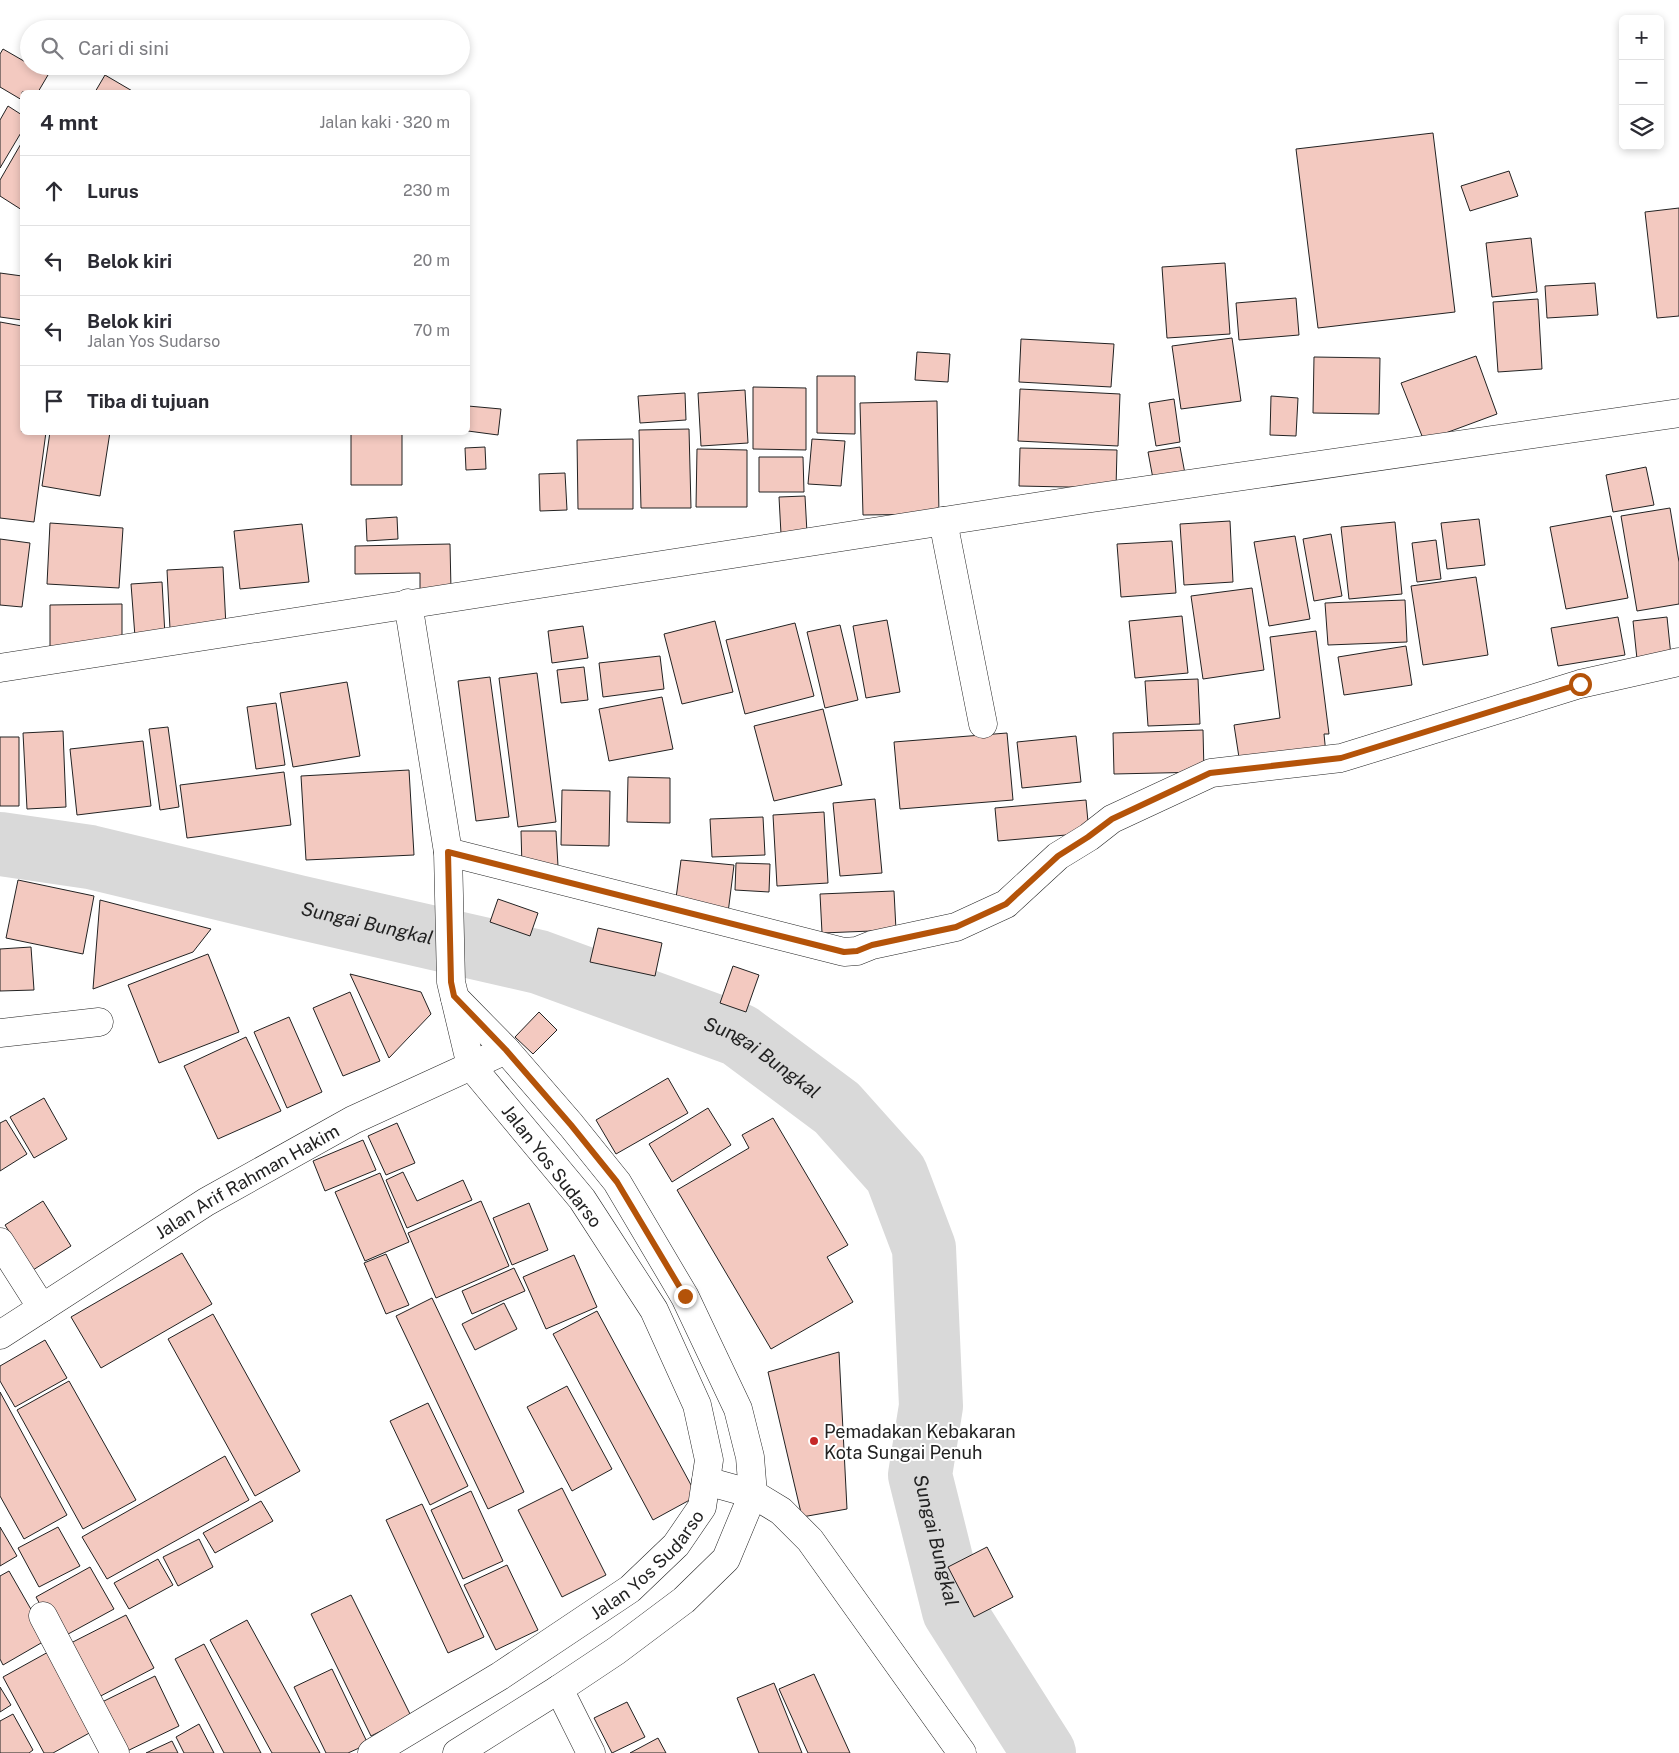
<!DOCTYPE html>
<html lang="id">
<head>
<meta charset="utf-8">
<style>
  body { margin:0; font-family:"Public Sans",sans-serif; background:#f2f2f3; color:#2b2b33 }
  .controls { position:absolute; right:15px; top:15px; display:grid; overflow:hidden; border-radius:8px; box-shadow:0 2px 8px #0003 }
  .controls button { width:45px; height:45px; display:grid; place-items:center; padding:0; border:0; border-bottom:1px solid #e1e1e2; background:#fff; color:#2b2b33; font:25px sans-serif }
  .stop { position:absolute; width:15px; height:15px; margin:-11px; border:4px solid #b45309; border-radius:50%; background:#fff }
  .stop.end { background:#b45309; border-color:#fff; box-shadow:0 1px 5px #0008 }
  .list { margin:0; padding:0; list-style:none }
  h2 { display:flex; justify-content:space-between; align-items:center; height:65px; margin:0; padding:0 20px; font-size:21px }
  h2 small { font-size:16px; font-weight:400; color:#7c7c81 }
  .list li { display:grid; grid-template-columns:32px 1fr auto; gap:15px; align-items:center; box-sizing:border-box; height:70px; padding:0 20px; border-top:1px solid #e1e1e2 }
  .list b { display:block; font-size:19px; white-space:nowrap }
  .list p { margin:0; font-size:16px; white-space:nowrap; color:#7c7c81 }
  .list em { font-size:16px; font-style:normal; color:#7c7c81 }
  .icon { flex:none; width:28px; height:28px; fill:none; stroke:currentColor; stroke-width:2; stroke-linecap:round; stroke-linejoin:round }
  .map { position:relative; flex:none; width:1679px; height:1753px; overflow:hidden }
  .search { position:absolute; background:#fff; box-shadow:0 2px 8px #0003; left:20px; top:20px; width:450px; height:55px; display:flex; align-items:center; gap:12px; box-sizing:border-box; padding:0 18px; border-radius:28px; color:#7c7c81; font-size:19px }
  .panel { position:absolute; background:#fff; box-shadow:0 2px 8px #0003; left:20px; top:90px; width:450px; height:345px; border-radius:8px }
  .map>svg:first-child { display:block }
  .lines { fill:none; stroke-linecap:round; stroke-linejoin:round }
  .river { stroke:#d9d9d9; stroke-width:64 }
  .building { fill:#f3c9c0; stroke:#222 }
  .minor-casing { stroke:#222; stroke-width:29 }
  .major-casing { stroke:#222; stroke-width:29 }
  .minor { stroke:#fff; stroke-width:28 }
  .major { stroke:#fff; stroke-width:28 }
  .route { stroke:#b45309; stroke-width:6 }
  .poi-dot { fill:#c62828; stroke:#fff; stroke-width:2 }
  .labels { text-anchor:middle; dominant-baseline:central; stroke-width:4; stroke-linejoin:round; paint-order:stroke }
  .street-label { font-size:18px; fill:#222; stroke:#fff }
  .poi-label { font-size:18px; fill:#222; stroke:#fff; text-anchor:start }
  .water-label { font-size:19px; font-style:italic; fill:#222; stroke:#fff }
</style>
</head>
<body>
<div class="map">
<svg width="1679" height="1753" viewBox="0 0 1679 1753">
  <rect width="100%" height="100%" fill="#fff"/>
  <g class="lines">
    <path class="river" id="s1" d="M0,844l90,13 208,50 241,55 200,73 98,73 59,66 28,74 7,158 -11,69 34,136 90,142"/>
  </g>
  <path class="building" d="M3,49l26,15v2h3l16,9 -10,17h-16v8l-22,-13v-33z
    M105,75l29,17h-39z
    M8,106l14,9v16l-22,37v-48z
    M1433,133l22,179 -137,16 -22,-179z
    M22,142v68l-22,-14v-16z
    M1509,171l9,25 -48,15 -9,-25z
    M1679,208v108l-22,2 -12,-106z
    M1531,238l6,54 -45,5 -6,-54z
    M1225,263l5,71 -63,4 -5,-71z
    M0,273l22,3v44l-22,-3z
    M1595,283l3,32 -51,3 -2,-32z
    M1296,298l3,37 -60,5 -3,-37z
    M1538,299l4,70 -44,3 -5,-70z
    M0,322l22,4v106h24l-12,90 -34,-4z
    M1232,338l9,63 -60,8 -9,-63z
    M1021,339l93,5 -3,43 -92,-5z
    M917,352l33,2 -2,28 -33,-2z
    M1476,356l21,58 -73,27 -23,-58z
    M1314,357l66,1 -1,56 -66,-1z
    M817,376h38v58l-38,-1z
    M753,387l53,1v62l-53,-1z
    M1020,389l100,5 -2,52 -100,-5z
    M745,390l3,53 -47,3 -3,-53z
    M685,393l1,27 -46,3 -2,-27z
    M1271,396l27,2 -2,38 -26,-1z
    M1174,399l6,43 -24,4 -7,-43z
    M937,401l2,113 -76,1 -3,-112z
    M468,406l33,3 -3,26 -30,-4z
    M689,429l2,79h-50l-2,-78z
    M50,432h60l-10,64 -58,-10z
    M402,433v52h-51v-51z
    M633,439v70h-55l-1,-69z
    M812,439l33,2 -4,45 -33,-2z
    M485,447l1,22 -20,1 -1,-22z
    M1180,447l6,32 -32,5 -6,-32z
    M1020,448l97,2 -1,38 -97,-2z
    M697,449l50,1v57h-51z
    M759,457h44l1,35h-45z
    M1646,467l8,38 -41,7 -7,-37z
    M565,473l2,37 -27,1 -1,-37z
    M805,496l2,37 -26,1 -2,-37z
    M1670,508l9,54v42l-42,7 -16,-95z
    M1611,516l17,82 -62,11 -16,-82z
    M397,517l1,22 -31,2 -1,-22z
    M1479,519l6,46 -38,4 -6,-46z
    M1230,521l3,61 -49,3 -4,-61z
    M1395,522l7,72 -53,5 -8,-72z
    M50,523l73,5 -4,60 -72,-4z
    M302,524l7,58 -69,7 -6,-58z
    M1331,534l11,62 -28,5 -11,-62z
    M1295,536l15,83 -41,7 -15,-84z
    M0,539l30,4 -8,64 -22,-2z
    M1436,540l5,39 -24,3 -5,-39z
    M1172,541l4,52 -55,4 -4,-53z
    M450,544l1,46h-31v-17l-65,1v-28z
    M223,567l3,60 -56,2 -3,-59z
    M1476,577l12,78 -65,10 -12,-79z
    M162,582l3,53 -30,2 -4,-53z
    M1252,588l12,82 -61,9 -12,-83z
    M1405,600l2,42 -79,3 -3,-42z
    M122,604v43h-72v-42z
    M1182,616l6,57 -53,5 -6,-57z
    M1618,617l7,38 -67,11 -7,-38z
    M1667,617l4,39 -34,3 -4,-38z
    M887,620l13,72 -34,6 -13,-72z
    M715,621l18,71 -51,12 -18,-70z
    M795,623l19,73 -69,18 -19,-74z
    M840,625l18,75 -33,8 -18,-76z
    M583,626l5,32 -36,5 -4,-32z
    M1316,631l13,103h-5l2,20 -86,10 -6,-39 46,-7 -10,-81z
    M1406,646l6,39 -68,10 -6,-38z
    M660,656l4,33 -61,8 -4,-34z
    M584,667l4,33 -27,3 -4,-33z
    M537,673l19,149 -38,5 -19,-149z
    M490,677l19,140 -33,4 -18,-140z
    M1198,679l2,45 -52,2 -3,-45z
    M347,682l13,74 -67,11 -13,-74z
    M662,697l11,52 -64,12 -10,-52z
    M276,703l9,62 -29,4 -9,-62z
    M823,709l19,76 -68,16 -20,-75z
    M168,727l11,80 -19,3 -11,-81z
    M1203,730l1,42 -90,2 -1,-41z
    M63,731l3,76 -39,2 -4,-76z
    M1007,733l6,67 -113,9 -6,-67z
    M1076,736l5,46 -59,6 -5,-46z
    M0,737h19v69h-19z
    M143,741l8,65 -74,9 -7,-66z
    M409,770l5,85 -108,5 -5,-84z
    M284,772l7,53 -104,13 -7,-53z
    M628,777l42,1v45l-43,-1z
    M562,790l48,1 -1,55 -48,-1z
    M875,799l7,74 -42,3 -7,-73z
    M1086,800l3,33 -91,8 -3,-33z
    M824,812l4,71 -51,3 -4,-71z
    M763,817l2,38 -53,2 -2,-38z
    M521,831h35l2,35 -36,1z
    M681,860l53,5 -6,48 -53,-7z
    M736,863l34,1 -1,28 -34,-2z
    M18,880l76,16 -11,58 -77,-16z
    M894,891l2,39 -74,3 -2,-39z
    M498,899l40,14 -8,23 -40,-14z
    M100,900l111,29 -18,23 -100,37z
    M598,928l64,15 -7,33 -65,-14z
    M31,947l3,43 -34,1v-42z
    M208,954l31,78 -80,31 -31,-78z
    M733,966l26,9 -13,37 -26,-9z
    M350,974l71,18 10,22 -42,44z
    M350,992l30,69 -37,15 -30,-68z
    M539,1012l18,18 -24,24 -18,-17z
    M289,1017l33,75 -35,16 -33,-76z
    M246,1037l35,74 -63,28 -34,-73z
    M668,1078l20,35 -72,41 -20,-34z
    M44,1098l23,41 -33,19 -24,-41z
    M708,1108l23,37 -59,37 -23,-38z
    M773,1118l75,127 -21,12 26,45 -82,47 -94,-159 72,-42 -7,-13z
    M6,1120l21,34 -27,17v-48z
    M397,1123l18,40 -29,12 -18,-39z
    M363,1140l13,30 -51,21 -12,-30z
    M403,1172l14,29 46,-21 9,20 -65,28 -21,-48z
    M380,1173l29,69 -44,19 -30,-69z
    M43,1201l28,45 -38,24 -28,-45z
    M481,1201l28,65 -73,32 -28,-65z
    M529,1203l19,47 -36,15 -19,-47z
    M182,1253l30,51 -111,64 -30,-51z
    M386,1254l23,51 -23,9 -22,-51z
    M574,1255l23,52 -51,22 -23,-52z
    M514,1268l11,23 -53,23 -10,-23z
    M432,1298l92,194 -36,17 -92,-193z
    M504,1303l13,26 -42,21 -13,-26z
    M597,1311l100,185 -44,24 -100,-186z
    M213,1314l87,157 -45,25 -87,-157z
    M45,1340l22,38 -52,29 -15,-26v-15z
    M839,1352l8,157 -45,8 -34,-145z
    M69,1381l67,119 -53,29 -66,-119z
    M567,1386l45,83 -40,22 -45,-84z
    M0,1392l67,123 -43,24 -24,-43z
    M428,1403l40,83 -38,19 -40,-84z
    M225,1456l24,44 -142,79 -25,-42z
    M562,1488l44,87 -44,22 -44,-87z
    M471,1491l32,70 -40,18 -32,-69z
    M261,1501l12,20 -58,32 -12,-20z
    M422,1504l62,133 -36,16 -62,-133z
    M0,1527l17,29 -17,10z
    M58,1527l22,39 -41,21 -21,-39z
    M199,1539l14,28 -35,19 -15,-29z
    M987,1547l26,50 -39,20 -26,-50z
    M158,1559l15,26 -44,24 -15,-26z
    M507,1565l31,65 -42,20 -32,-65z
    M90,1567l24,42 -55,30 -23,-42z
    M9,1571l39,68 -45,26 -3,-6v-83z
    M351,1595l60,121 -40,20 -60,-122z
    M126,1615l28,53 -59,31 -28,-54z
    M247,1620l73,133h-48l-62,-113z
    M204,1644l57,109h-37l-49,-94z
    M50,1651l43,80 -40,22h-9l-41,-76z
    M332,1669l36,75 -20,9h-22l-32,-66z
    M814,1674l36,79h-42l-29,-64z
    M155,1676l24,50 -56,27 -25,-49z
    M774,1683l28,70h-43l-22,-55z
    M0,1687l11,18 -11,7z
    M627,1702l18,35 -33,16 -18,-35z
    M13,1714l20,36 -4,3h-29v-32z
    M199,1724l15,29h-30l-8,-16z
    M658,1738l8,15h-36z
    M172,1741l6,12h-32z"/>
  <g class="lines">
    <g class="minor-casing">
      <g id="minor">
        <path d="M943,521l40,203"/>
        <path d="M448,852l396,100 13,-1 15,-6 84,-18 50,-23 52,-48 31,-19 23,-18 99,-46 130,-15 239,-74 99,-22"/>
        <path d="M0,1033l99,-11"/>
        <path d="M0,1242l42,66"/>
        <path id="s2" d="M0,1335l206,-133 147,-82 153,-70"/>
        <path d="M706,1481l47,13 28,17 29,29 152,213"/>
        <path d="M43,1616l72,137"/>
        <path d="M559,1689l32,64"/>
      </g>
    </g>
    <g class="major-casing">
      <g id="major">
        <path d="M0,668l1092,-170 587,-85"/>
        <path d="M455,998l51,52 65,75 46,57 68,115 53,112 12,48 3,37 -27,65 -42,41 -68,51 -57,38 -102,64"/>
        <path id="s3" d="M372,1753l128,-77 130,-87 46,-44 26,-38 7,-47 -12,-55 -43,-95 -72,-111 -111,-133 -20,-84 -3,-130 -40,-249"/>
      </g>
    </g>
    <use href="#minor" class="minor"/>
    <use href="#major" class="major"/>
  </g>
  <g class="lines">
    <path class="route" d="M685,1296l-68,-114 -46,-57 -65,-75 -52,-54 -3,-14 -3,-130 396,100 13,-1 15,-6 84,-18 50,-23 52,-48 30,-19 24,-18 98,-46 131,-15 239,-74"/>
  </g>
  <circle class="poi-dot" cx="814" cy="1441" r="5"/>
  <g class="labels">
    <g class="street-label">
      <text transform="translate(552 1166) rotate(52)">Jalan Yos Sudarso</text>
      <text stroke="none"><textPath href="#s2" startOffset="291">Jalan Arif Rahman Hakim</textPath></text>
      <text stroke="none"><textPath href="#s3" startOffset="335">Jalan Yos Sudarso</textPath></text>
    </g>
    <g class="poi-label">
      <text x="824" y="1431">Pemadakan Kebakaran<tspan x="824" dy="21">Kota Sungai Penuh</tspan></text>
    </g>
    <g class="water-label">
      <text stroke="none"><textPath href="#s1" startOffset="376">Sungai Bungkal</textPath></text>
      <text stroke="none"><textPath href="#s1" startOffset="796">Sungai Bungkal</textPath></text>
      <text stroke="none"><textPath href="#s1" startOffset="1350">Sungai Bungkal</textPath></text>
    </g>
  </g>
</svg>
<div class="controls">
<button>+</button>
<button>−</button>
<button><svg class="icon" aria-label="layers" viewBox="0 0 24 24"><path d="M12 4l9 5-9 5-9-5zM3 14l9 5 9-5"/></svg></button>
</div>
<div class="stop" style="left:1580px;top:684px"></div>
<div class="stop end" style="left:685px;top:1296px"></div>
<div class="search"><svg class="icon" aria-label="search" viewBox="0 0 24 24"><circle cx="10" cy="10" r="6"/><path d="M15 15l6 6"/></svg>Cari di sini</div>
<section class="panel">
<h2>4 mnt<small>Jalan kaki · 320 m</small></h2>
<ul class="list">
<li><svg class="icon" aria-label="ahead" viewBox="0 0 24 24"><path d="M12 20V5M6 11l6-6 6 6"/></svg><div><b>Lurus</b></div><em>230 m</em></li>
<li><svg class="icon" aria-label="left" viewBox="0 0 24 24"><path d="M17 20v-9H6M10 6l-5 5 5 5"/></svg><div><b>Belok kiri</b></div><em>20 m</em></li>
<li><svg class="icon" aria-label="left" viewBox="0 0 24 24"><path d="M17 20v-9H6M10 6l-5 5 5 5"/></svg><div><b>Belok kiri</b><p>Jalan Yos Sudarso</p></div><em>70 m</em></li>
<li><svg class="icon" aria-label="arrive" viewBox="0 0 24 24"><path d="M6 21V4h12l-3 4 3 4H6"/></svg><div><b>Tiba di tujuan</b></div></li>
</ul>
</section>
</div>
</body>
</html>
